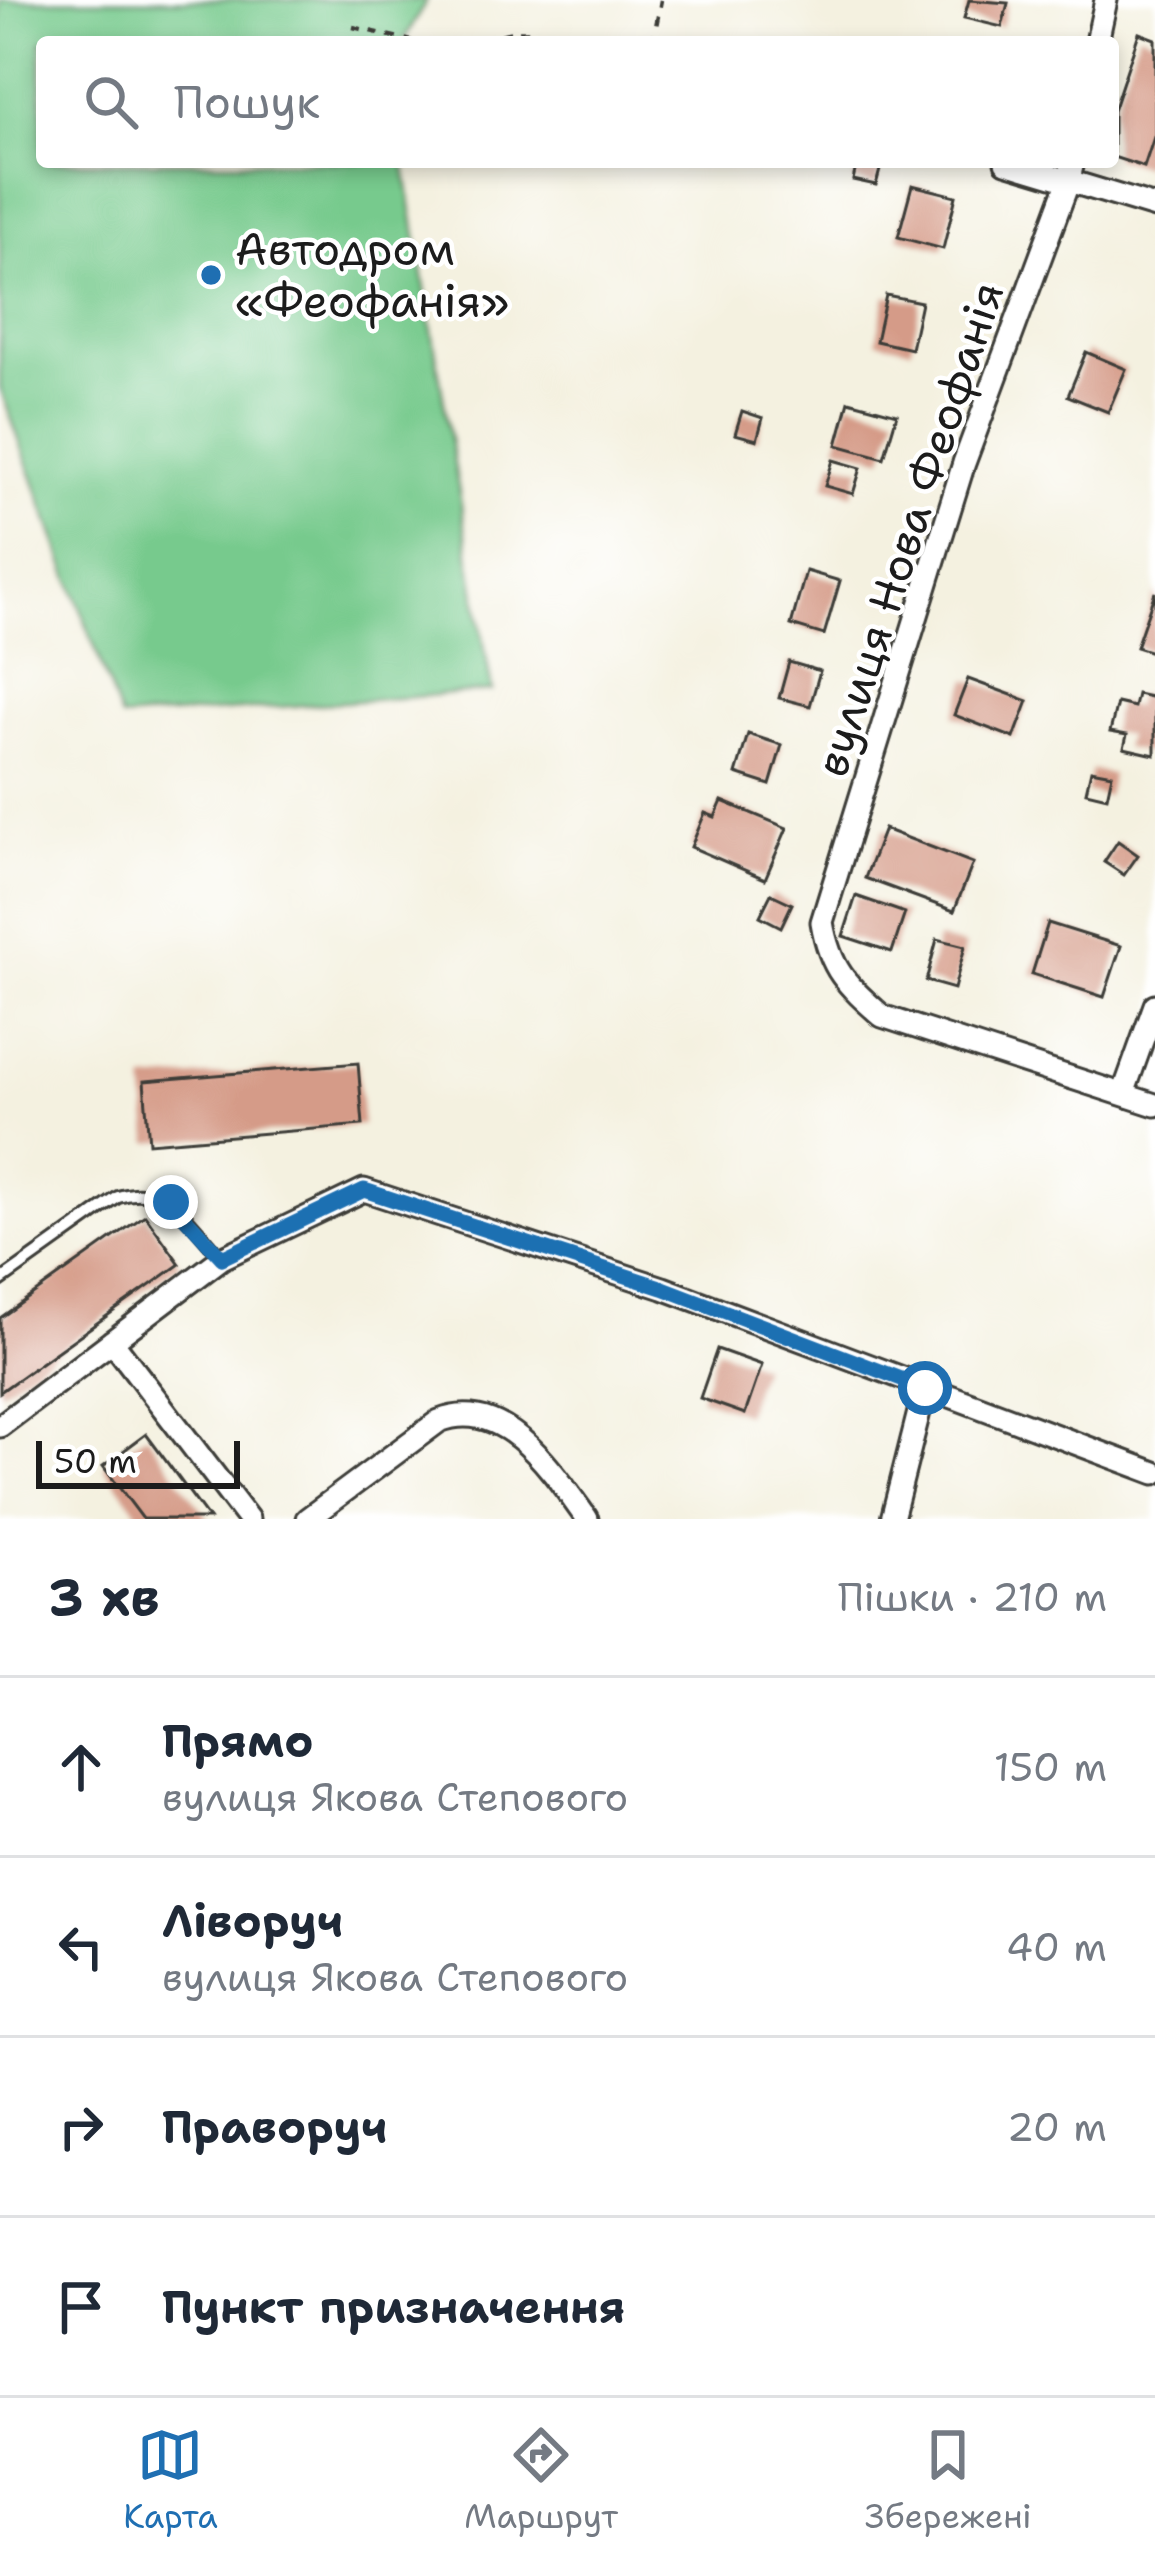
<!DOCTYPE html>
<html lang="uk">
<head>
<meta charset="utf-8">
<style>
  body { margin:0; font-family:"Shantell Sans",sans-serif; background:#f2f2f3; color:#1f2937 }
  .scale { position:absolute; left:36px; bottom:30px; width:204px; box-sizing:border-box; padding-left:12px; border:6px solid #1c1c1c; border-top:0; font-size:33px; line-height:42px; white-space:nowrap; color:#1c1c1c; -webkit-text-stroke:9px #fff; paint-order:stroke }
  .stop { position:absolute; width:36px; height:36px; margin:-27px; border:9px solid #1f6fb2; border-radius:50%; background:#fff }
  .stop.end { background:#1f6fb2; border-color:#fff; box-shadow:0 3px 12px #0008 }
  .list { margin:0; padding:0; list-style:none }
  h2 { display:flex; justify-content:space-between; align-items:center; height:156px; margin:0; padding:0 48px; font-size:51px }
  h2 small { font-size:39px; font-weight:400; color:#747a83 }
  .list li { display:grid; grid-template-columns:78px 1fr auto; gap:36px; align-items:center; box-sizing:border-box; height:180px; padding:0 48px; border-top:3px solid #e0e1e3 }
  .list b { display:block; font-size:45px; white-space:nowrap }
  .list p { margin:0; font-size:39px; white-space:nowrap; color:#747a83 }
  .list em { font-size:39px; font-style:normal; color:#747a83 }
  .icon { flex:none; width:66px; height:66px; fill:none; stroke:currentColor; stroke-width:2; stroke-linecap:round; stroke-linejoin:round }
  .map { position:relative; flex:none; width:1155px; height:1519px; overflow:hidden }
  .search { position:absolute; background:#fff; box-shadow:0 6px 18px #0003; left:36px; right:36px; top:36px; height:132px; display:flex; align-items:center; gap:30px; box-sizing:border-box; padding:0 42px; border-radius:12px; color:#747a83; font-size:45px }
  .sheet { height:876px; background:#fff }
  nav { display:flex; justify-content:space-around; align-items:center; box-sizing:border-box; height:168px; border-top:3px solid #e0e1e3; background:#fff; font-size:33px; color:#747a83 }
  nav a { display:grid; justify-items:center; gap:6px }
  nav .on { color:#1f6fb2 }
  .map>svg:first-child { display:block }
  .green { fill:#77ca8d; stroke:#4a7354; stroke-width:3 }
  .building { fill:#d59b88 }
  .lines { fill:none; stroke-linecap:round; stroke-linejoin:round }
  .service-casing { stroke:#3c3c39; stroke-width:16 }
  .minor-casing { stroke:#3c3c39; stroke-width:27 }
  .path { stroke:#3c3c39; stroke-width:4.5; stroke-dasharray:9 9; stroke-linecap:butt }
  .service { stroke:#fff; stroke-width:10 }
  .minor { stroke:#fff; stroke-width:21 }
  .route { stroke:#1f6fb2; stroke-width:15 }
  .poi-dot { fill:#1f6fb2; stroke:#fff; stroke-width:4.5 }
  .labels { text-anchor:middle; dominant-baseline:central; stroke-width:9; stroke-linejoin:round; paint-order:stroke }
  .poi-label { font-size:45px; fill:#1c1c1c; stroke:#fff; text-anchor:start }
  .street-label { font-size:45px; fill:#1c1c1c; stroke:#fff }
</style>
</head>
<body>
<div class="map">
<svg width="1155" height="1519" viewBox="0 0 1155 1519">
  <rect width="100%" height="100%" fill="#fff"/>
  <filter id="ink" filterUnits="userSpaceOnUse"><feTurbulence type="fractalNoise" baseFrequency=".00833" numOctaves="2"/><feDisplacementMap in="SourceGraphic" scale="24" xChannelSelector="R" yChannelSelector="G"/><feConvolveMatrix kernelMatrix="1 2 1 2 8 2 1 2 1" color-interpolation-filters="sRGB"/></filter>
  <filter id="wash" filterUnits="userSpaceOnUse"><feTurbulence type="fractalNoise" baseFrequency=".004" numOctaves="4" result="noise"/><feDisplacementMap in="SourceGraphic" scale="48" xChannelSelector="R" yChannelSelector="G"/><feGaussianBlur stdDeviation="2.7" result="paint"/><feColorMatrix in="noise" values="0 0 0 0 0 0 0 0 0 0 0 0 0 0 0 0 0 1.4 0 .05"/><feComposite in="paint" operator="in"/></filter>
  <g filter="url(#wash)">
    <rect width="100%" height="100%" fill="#f4f1e0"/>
    <path class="green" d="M0,0h427l-24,42h-361v120h362l88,529 -371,28 -121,-331z"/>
    <g id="blocks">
      <path class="building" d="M969,0l39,3 -6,24 -38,-9z
        M1139,33l16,6v95l-11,33 -31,-10v-46z
        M857,162h25l-6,23 -23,-5z
        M912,185l44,11 -13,53 -45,-12z
        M886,295l35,7 -10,47 -35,-8z
        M1086,352l40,17 -18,43 -40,-16z
        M849,401l48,13 -13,44 -47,-13z
        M742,411l21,7 -6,22 -22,-6z
        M833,460l28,8 -8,26 -28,-8z
        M806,571l34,10 -16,54 -33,-10z
        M1155,592v61l-19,-6z
        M789,662l31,9 -10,35 -31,-8z
        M968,679l60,22 -14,37 -60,-23z
        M1137,694l18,4v57l-31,-7 3,-13 -17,-3 7,-29 17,4z
        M748,734l34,11 -12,40 -34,-11z
        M1091,770l21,4 -5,23 -21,-5z
        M722,801l65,27 -22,51 -74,-32 14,-34 10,4z
        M884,829l89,34 -19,48 -89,-33z
        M1118,841l20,14 -14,20 -20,-13z
        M771,894l21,10 -11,23 -21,-11z
        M856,896l49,17 -13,39 -49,-16z
        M1048,923l73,23 -17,51 -72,-23z
        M937,939l28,7 -11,43 -28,-8z
        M358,1063l5,62 -214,18 -5,-62z
        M145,1215l35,49 -180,128v-74z
        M717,1349l45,16 -17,49 -45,-16z
        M146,1434l63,85h-66l-40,-53z"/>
    </g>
  </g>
  <g filter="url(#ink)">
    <use href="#blocks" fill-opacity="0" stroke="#3c3c39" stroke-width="3"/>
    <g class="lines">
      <g class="service-casing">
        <path id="service" d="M0,1281l118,-84c51,-16 73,28 104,61"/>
      </g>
      <g class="minor-casing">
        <path id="minor" d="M1097,42l9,-42
          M1006,162l149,45
          M1073,162l-5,21 -104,280 -142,459c8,48 25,63 60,94l273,89
          M1123,1094l32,-89
          M112,1341l136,178
          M0,1426l222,-168 142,-68 299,98 492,185
          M307,1519l132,-98c66,-26 115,52 148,98
          M892,1519l33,-131"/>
      </g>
      <path class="path" d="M353,27l63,15
        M485,42c31,-17 53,-11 86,0
        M653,42l8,-42"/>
      <use href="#service" class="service"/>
      <use href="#minor" class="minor"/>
    </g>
  </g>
  <g class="lines" filter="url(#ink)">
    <path class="route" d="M171,1202l51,56 142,-68 299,98 262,100"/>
  </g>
  <circle class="poi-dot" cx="211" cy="275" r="12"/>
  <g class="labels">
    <g class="poi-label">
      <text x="235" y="249">Автодром<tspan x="235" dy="52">«Феофанія»</tspan></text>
    </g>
    <g class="street-label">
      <text transform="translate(909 529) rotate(-72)">вулиця Нова Феофанія</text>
    </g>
  </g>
</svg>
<div class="scale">50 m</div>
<div class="stop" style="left:925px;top:1388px"></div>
<div class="stop end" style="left:171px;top:1202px"></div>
<div class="search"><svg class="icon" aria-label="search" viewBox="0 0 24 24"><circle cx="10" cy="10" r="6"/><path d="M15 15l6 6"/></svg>Пошук</div>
</div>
<section class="sheet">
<h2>3 хв<small>Пішки · 210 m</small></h2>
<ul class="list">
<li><svg class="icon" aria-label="ahead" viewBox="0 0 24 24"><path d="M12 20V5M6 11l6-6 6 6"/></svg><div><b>Прямо</b><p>вулиця Якова Степового</p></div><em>150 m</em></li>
<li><svg class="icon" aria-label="left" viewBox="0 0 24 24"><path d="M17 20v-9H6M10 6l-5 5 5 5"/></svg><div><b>Ліворуч</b><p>вулиця Якова Степового</p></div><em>40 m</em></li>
<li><svg class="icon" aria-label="right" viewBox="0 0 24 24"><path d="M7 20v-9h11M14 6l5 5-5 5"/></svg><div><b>Праворуч</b></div><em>20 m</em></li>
<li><svg class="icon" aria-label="arrive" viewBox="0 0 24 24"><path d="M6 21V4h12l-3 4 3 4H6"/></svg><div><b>Пункт призначення</b></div></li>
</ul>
</section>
<nav>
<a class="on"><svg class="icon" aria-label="map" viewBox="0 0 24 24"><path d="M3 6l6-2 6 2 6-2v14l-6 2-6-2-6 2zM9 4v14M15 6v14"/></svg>Карта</a>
<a><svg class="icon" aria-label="directions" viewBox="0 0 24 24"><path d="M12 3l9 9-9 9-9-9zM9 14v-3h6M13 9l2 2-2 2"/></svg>Маршрут</a>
<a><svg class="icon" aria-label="saved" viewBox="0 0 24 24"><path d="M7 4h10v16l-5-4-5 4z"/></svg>Збережені</a>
</nav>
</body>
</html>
